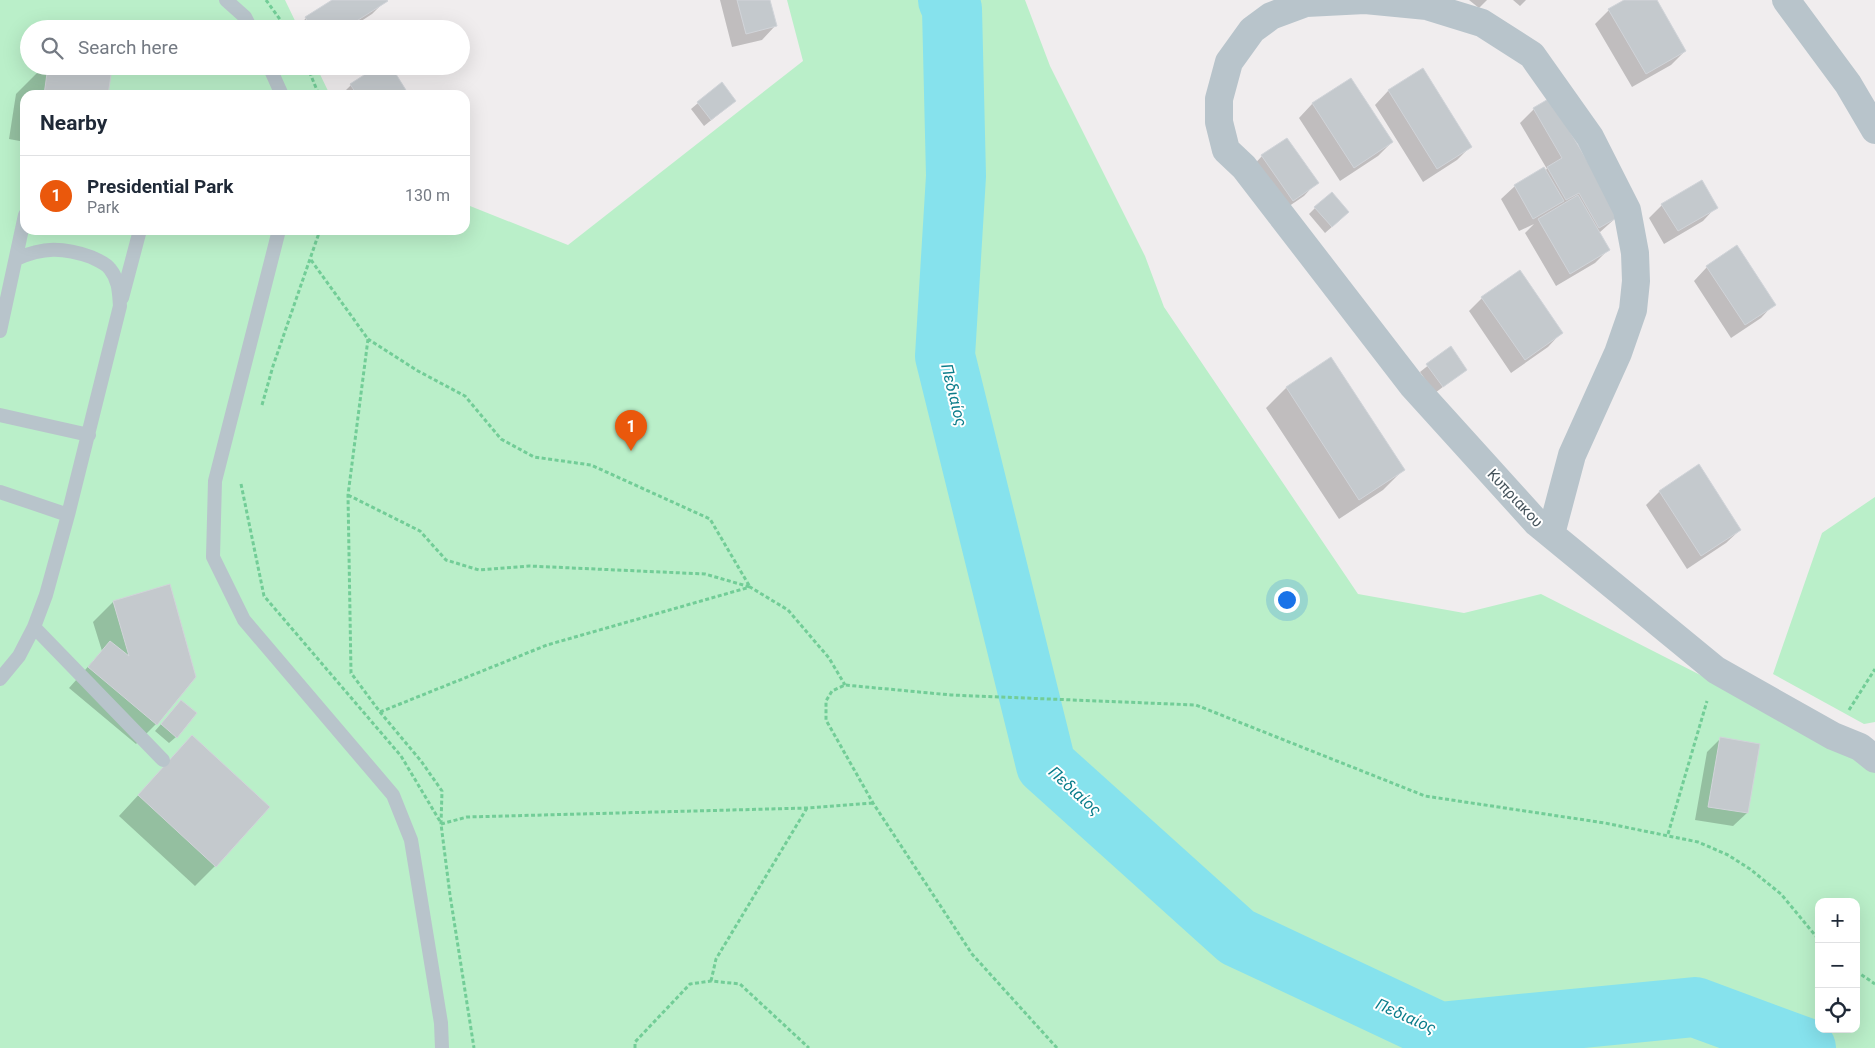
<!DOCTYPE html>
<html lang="en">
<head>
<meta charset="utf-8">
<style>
  body { margin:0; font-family:Roboto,sans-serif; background:#f2f2f3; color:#1f2937 }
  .controls { position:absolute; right:15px; bottom:15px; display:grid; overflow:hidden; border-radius:10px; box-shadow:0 5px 20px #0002 }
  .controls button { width:45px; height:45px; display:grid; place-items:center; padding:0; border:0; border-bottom:1px solid #e0e1e3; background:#fff; color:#1f2937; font:25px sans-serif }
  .you { position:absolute; left:1286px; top:599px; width:18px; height:18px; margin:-12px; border:4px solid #fff; border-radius:50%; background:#1a73e8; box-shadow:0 0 0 8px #1a73e833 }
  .badge { display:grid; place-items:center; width:32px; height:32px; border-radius:50%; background:#ea580c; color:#fff; font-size:16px; font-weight:700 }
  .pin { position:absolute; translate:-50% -41px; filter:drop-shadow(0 1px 2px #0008) }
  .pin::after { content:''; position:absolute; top:26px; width:18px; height:15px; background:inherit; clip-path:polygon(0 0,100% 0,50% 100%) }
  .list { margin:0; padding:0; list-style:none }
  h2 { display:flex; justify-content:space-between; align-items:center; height:65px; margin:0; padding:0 20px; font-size:21px }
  h2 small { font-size:16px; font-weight:400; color:#747a83 }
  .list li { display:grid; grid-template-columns:32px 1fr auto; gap:15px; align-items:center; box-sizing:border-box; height:80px; padding:0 20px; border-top:1px solid #e0e1e3 }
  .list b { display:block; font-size:19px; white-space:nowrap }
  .list p { margin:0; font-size:16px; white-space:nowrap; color:#747a83 }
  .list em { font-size:16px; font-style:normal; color:#747a83 }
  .icon { flex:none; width:28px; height:28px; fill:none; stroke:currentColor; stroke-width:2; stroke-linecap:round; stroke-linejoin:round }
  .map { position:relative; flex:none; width:1875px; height:1048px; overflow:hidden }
  .search { position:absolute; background:#fff; box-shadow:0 5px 20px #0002; left:20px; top:20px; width:450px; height:55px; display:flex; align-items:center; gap:12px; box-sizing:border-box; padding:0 18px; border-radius:28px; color:#747a83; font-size:19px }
  .panel { position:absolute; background:#fff; box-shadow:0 5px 20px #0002; left:20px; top:90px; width:450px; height:145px; border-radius:15px }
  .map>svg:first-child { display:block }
  .green { fill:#baefc9; fill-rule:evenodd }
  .shadow { fill:#0003 }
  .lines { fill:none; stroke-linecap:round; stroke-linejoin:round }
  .river { stroke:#86e2ed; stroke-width:60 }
  .building { fill:#c4c9cd; stroke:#d1d4d9 }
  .path { stroke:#72cd97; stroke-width:3; stroke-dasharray:4 2.5; stroke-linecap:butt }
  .service { stroke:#b8c4cb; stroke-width:14 }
  .minor { stroke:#b8c4cb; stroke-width:28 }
  .labels { text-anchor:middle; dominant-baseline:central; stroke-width:4; stroke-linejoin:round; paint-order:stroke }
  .street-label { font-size:15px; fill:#45535b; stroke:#fff }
  .water-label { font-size:16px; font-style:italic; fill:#0b7d8b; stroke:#fff }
</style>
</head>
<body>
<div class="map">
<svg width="1875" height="1048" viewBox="0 0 1875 1048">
  <rect width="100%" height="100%" fill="#f0edee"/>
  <path class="green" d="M0,0h285l14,29h-270v37h287l14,29h-305v135h440v-26l103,41 235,-184 -16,-61h238l25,66 95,190 19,51 194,287 106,19 77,-19 283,144 51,34v276h-1875zM1819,902h37v127h-37z
    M1875,497v225l-11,2 -91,-50 49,-141z"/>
  <path class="shadow" d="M335,0h51l-14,14 -23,15h-53l10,-11z
    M720,0h49l6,26 -13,14 -30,7z
    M1469,0h18l-8,8z
    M1513,0h13l-6,6z
    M1626,0h29l30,51 -14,14 -39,22 -37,-63 14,-14z
    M44,66h48l15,29h-82v47l-16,-3 7,-45z
    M1423,70l48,76 -14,14 -34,22 -48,-77 13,-14z
    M1351,79l41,63 -14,14 -38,25 -41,-63 13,-14z
    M351,85l56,10h-66z
    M735,101l-31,25 -13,-17 7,-6z
    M1534,109l84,107 -19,17 9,17 -13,13 -39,23 -31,-53 9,-9 -15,7 -18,-32 14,-13 32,-17 -27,-46z
    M1262,156l55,26 -13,14 -25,17 -30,-43z
    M1662,205l54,2 -13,14 -39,23 -15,-26z
    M1315,208l26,11 -16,14 -16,-19z
    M1707,267l67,37 -13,14 -30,20 -37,-57z
    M1482,298l79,35 -13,14 -37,26 -42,-62z
    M1450,348l15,22 -30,23 -15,-21z
    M1331,359l72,111 -20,20 -44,29 -73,-111 20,-20z
    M1699,466l41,64 -14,13 -39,26 -41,-64 13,-13z
    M113,602l43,122 -20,20 -67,-56 33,-37 -9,-29z
    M175,708l1,29 -7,6 -14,-12z
    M192,737l23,129 -20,20 -76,-70z
    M1720,739l38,6 -11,68 -14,13 -38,-6 12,-68z"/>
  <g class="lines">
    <path class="river" d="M948,0l4,9 4,167 -11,180 101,409 191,172 202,95 256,-25 111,41"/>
  </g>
  <path class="building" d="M332,0h55l1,1 -44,28h-32l-7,-12z
    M737,0h33l7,26 -31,8z
    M1624,0h33l29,51 -40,23 -38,-65z
    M48,66h52l12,2 -4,27h-64z
    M378,66h13l18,29h-52l-7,-11z
    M1423,68l49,79 -35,22 -49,-79z
    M1351,78l42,64 -39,26 -42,-65z
    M722,82l14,19 -25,19 -14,-18z
    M1550,98l70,118 -21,12 -20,-35 -13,7 -19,-33 15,-9 -29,-50z
    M1287,138l32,45 -26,18 -32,-46z
    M1544,167l20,34 -31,18 -19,-34z
    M1702,180l16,28 -40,23 -17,-27z
    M1332,192l17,20 -17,15 -18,-20z
    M1578,195l32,55 -40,24 -32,-55z
    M1737,245l39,60 -31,20 -39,-59z
    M1520,270l43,63 -38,27 -44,-63z
    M1451,346l16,24 -24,17 -17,-23z
    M1331,357l74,113 -46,30 -73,-113z
    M1699,464l42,66 -40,26 -42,-65z
    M170,584l26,93 -39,48 -69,-58 22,-26 19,15 -16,-55z
    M181,700l16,13 -20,25 -16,-14z
    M192,735l78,72 -54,60 -78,-72z
    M1720,737l40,7 -12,69 -40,-6z"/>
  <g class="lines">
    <path class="path" d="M266,0l21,29
      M307,66l12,29
      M311,260l57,79 -20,156 3,178 29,39 41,49 21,30 -1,33 9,71 24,153
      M262,405l11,-39 47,-136
      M241,484l23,112 137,160 40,67
      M348,495l72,36 26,29 33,10 50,-4 176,8 45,13 -40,-68 -119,-54 -57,-8 -33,-18 -36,-43 -47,-25 -50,-32
      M1849,710l26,-41
      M380,712l167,-67 203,-58 38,23 41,48 16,27
      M441,824l26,-7 340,-9 66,-5
      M1668,834l39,-133
      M1856,971l19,13
      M711,981l5,-22 91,-151
      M635,1048v-6l55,-58 21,-3 29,3 69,64
      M1057,1048l-85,-94 -99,-151 -47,-83v-19l6,-10 13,-6 106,10 245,10 229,91 180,27 93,19 30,13 22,14 31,25 38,46"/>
    <path class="service" d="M226,0l19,17 6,12
      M269,66l13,29
      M279,230l-64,251 -2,76 31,63 149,175 18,45 30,183 1,25
      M122,298l18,-68
      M0,331l25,-116
      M0,415l89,20
      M0,492l68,23
      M34,627l129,133
      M0,679l19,-23 15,-29 12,-32 22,-80 52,-209c-1,-13 -1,-26 -10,-37 -4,-6 -13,-9 -19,-12 -28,-10 -48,-10 -75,2"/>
    <path class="minor" d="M1786,0l62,84 27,46
      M1551,534l21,-79 46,-102 15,-43 3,-29 -1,-28 -8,-43 -37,-73 -58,-82 -50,-32 -55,-17 -62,-6 -59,3 -35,13 -19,14 -23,32 -10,37v23l7,28 18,17 168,218 125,138 179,147 117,66 27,11 15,12"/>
  </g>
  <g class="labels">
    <g class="street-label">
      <text transform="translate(1515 498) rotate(47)">Κυπριακου</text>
    </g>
    <g class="water-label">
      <text transform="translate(954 395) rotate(76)">Πεδιαίος</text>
      <text transform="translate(1075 791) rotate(42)">Πεδιαίος</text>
      <text transform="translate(1406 1016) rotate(24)">Πεδιαίος</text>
    </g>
  </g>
</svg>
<div class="controls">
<button>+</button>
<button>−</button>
<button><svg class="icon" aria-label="locate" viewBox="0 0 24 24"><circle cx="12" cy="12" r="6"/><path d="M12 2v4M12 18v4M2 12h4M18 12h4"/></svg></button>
</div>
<div class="you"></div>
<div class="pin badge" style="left:631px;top:451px">1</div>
<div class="search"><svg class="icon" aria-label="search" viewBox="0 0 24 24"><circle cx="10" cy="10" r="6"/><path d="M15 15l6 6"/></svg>Search here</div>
<section class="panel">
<h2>Nearby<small></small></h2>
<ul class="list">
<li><span class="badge">1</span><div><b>Presidential Park</b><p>Park</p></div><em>130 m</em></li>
</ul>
</section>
</div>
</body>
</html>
